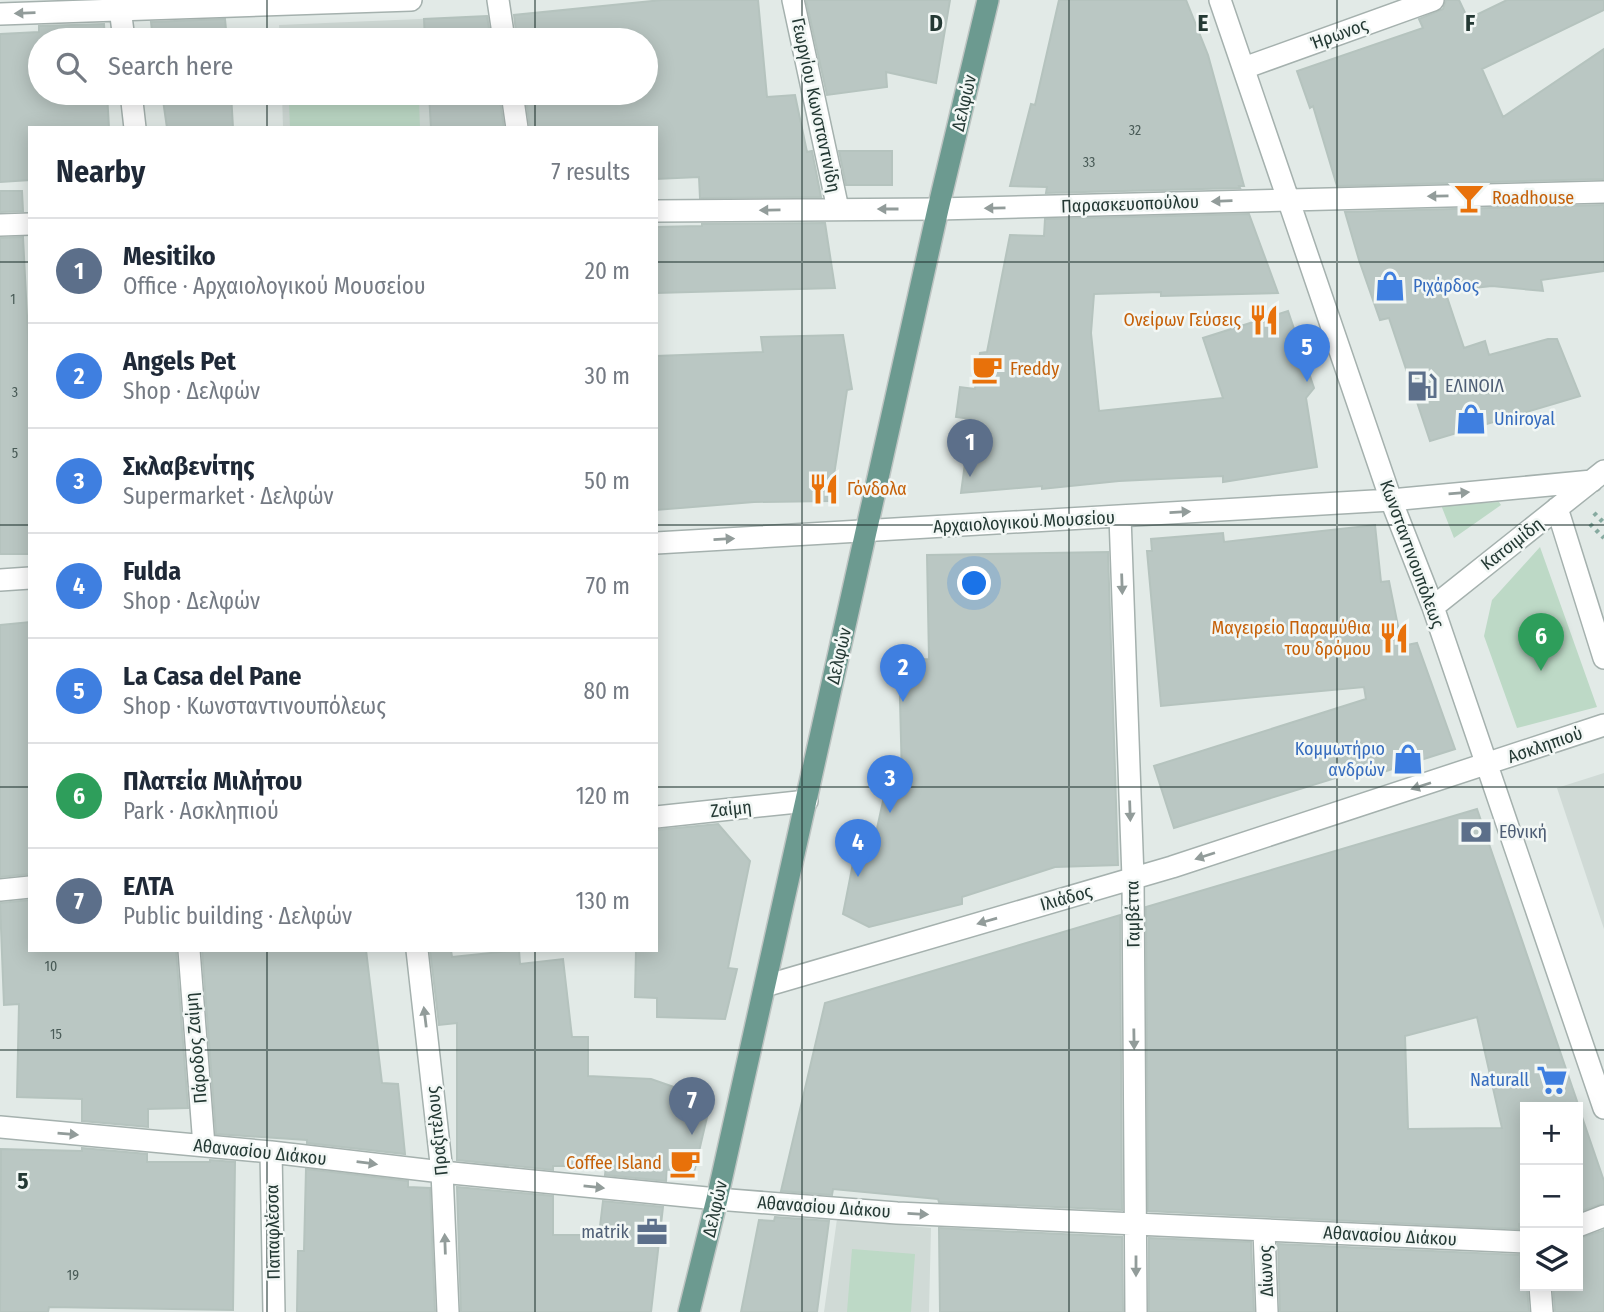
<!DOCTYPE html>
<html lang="en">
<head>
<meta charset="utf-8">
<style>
  body { margin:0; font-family:"Fira Sans Condensed",sans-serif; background:#f6f6f7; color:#1f2937 }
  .controls { position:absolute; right:21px; bottom:21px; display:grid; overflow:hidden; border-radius:0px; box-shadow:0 4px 18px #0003 }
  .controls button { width:63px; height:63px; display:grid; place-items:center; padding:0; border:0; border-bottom:2px solid #e0e1e3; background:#fff; color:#1f2937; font:35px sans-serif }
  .you { position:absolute; left:975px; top:584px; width:24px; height:24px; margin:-18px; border:5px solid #fff; border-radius:50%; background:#1a73e8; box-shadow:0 0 0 10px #1a73e833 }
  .badge { display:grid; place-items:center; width:46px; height:46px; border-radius:50%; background:#0b8043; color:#fff; font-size:23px; font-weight:700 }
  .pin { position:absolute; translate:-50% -58px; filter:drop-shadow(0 2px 4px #0008) }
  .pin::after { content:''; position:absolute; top:37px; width:24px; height:21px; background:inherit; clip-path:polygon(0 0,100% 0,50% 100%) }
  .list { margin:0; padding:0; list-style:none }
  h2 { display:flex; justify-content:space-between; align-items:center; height:91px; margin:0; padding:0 28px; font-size:30px }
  h2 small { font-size:23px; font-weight:400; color:#747a83 }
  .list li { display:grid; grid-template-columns:46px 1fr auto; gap:21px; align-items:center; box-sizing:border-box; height:105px; padding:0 28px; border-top:2px solid #e0e1e3 }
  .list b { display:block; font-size:26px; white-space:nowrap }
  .list p { margin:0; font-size:23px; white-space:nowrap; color:#747a83 }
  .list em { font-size:23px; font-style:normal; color:#747a83 }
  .icon { flex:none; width:38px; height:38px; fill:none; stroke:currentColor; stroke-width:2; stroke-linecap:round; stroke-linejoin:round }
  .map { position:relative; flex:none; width:1604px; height:1312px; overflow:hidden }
  .search { position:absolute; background:#fff; box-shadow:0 4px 18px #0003; left:28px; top:28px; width:630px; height:77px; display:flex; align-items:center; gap:18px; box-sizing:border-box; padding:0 24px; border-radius:38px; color:#747a83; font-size:26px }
  .panel { position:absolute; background:#fff; box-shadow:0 4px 18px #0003; left:28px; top:126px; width:630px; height:826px; border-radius:0px }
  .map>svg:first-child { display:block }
  .built { fill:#d0dad6 }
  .green { fill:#bdd9c6 }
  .building { fill:#bac7c3; stroke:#b5c3be; stroke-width:2; fill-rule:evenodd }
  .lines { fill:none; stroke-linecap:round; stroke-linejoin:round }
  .minor-casing { stroke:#a5b1ae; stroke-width:24 }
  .major-casing { stroke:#bdc4c2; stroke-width:24 }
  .path { stroke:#86aaa0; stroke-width:4.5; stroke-dasharray:3.5 5; stroke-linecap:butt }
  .minor { stroke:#fff; stroke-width:21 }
  .major { stroke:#6c9a90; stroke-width:21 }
  .oneway { fill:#929c9a }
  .grid { fill:none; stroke:#243934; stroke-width:2; stroke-opacity:0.55 }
  .labels { text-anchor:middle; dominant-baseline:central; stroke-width:5; stroke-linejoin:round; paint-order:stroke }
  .number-label { font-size:14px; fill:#4a5c58 }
  .street-label { font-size:18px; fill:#243934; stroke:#f2f7f5 }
  .food-label { font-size:18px; fill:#c56008; stroke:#f2f7f5; text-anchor:start }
  .shop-label { font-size:18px; fill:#366cbe; stroke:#f2f7f5; text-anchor:start }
  .service-label { font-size:18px; fill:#4e5e75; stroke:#f2f7f5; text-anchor:start }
  .grid-label { font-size:23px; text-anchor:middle; font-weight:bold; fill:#243934; stroke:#f2f7f5; stroke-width:5; stroke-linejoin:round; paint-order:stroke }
</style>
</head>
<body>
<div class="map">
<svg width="1604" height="1312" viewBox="0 0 1604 1312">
  <rect width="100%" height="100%" fill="#e2eae7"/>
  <path class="built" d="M489,16l2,24h-211l-1,-15z
    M282,93h213l3,35h-215z
    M1604,773v156l-47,-141z
    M837,1219l94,9 -2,84h-105z"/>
  <path class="green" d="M419,100l1,28h-130l-1,-25z
    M1499,502l2,3 -47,33 -13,-33z
    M1540,547l57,160 -80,21 -33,-92 8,-36z
    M852,1249l63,5 -4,58h-64z"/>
  <path class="building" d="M662,0h96l9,97 28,-2 12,57 5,-1 9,46 -121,1 -1,-21 -43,2v-51h-126l-5,-35h121v-53h-129l-3,-25z
    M806,0h144l-14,83 -50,-11 1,15 -60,8z
    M1059,0h127l22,55 36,131h-5l1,2 -194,5 1,-6 -37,-1 21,-82 4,1z
    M1446,0h13l9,19 39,-19h97v10l-122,59 21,48 101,-68v130l-267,7 -24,-80 -3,2 -13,-37 126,-43 -4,-9 24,-10z
    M487,16l4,24h-66l-1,-21z
    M225,19l2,21h-74l-2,-18z
    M104,24l1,16h-65v53h67l2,35h-79v52l-30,2v-148l39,-2v-6z
    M162,93h69l2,35h-66z
    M429,93h70l5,35h-73z
    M839,151h53v34h-46z
    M0,191h22l1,20 -23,1z
    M1604,205v66l-63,9 2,11 -51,-5 -47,5 19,57 21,-7 4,14 59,-16h9l23,57 -150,45 -41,-123 -9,2 -21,-60 -14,-48z
    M1249,214l29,79 -117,3v-4l-67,2 -3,39 8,78 124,-13 -20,-60 85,-27 26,77 -8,10 11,69 -94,15v-6l-104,5 -77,8v-3l-81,7 10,-74 -15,-2 4,-30 15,2 5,-36 7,-1 23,-117 34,1 1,-17z
    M825,223l10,65 -179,5v-66l46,-1v-2z
    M23,237l7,138v179h-30v-316z
    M843,335l9,54 -5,1 -17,111 -76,1 -98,8v-154l107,-4 -2,-15z
    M1375,525l6,57 8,-1 13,65 15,-3 38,106 -81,26 -3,-8 -197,61 -20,-62 212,-67 -2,-12 -203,19 -14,-155h5l-1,-12 72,-6 1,9z
    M1108,552l10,313 -63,2 -93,30v7l-93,23 -26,-13 14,-71 16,4 15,-69 14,1 -3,-119 30,-1 -2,-104z
    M30,622v252l-30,3v-252z
    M1477,809l102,298h-54v117h-6v5l-371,-18 -2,-304zM1477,1017l25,111 -94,1 -3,-93z
    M718,824l32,37 -22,107 9,1 -12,50 -68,-2v-19l-22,-1 1,-47h20v-120z
    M30,900v50h146l12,158 -40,1v18l-66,-6v-22l-65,-2 2,-93 -15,1 -4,-102z
    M1120,915l2,295 -183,-8 -1,-3 -105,-10 -1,6 -51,-4 44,-188z
    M202,950h164l16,133 16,1 7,70 -98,-11v-3l-91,-6z
    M430,950h21l1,7 67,-7 1,14 43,-5 9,78h16v39l63,3 60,21 -17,73 -27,-2 -1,10 -61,-6 1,-9h-53v4l-96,-10v-137l-18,2z
    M1582,1117l22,64v22l-26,9v-94z
    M82,1148l65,6v8h63v-2l25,2 -2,148 -184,-3 -1,5h-48l1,-163 81,2z
    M306,1169l102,12v6l22,1 5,124h-138l1,-61h6z
    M457,1187l96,9v39h46l4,-34 60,6 -12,105h-190z
    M775,1217l54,4 -12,91h-76l18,-92 15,1z
    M939,1228l183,9 1,75h-183z
    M1604,1230v82h-49l-2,-26h25v-47z
    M1149,1238l102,4 3,70h-105z
    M1278,1244l242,11 1,31h6l2,26h-249z"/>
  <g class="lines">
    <g class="minor-casing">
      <path id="minor" d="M119,0l5,40
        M498,0l6,40
        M793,0l45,209
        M1220,0l171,500 42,107 171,501
        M0,14l411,-14
        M1244,68l189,-68
        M131,93l4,35
        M512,93l5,35
        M656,211l282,-2 666,-17
        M0,225l30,-1
        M1557,508l47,150
        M1120,516l13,362 3,434
        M656,543l735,-43 201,-19
        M0,580l30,-2
        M1433,607l171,-136
        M656,817l151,-16
        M0,890l30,-3
        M189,950l15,196
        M417,950l25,222 6,140
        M765,986l407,-119 432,-142
        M0,1127l271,25 171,20 275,27 180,14 628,29
        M271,1152l3,160
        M1578,1226l26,-10
        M1264,1230l3,82
        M1540,1286l2,26"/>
    </g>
    <g class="major-casing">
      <path id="major" d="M689,1312l28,-113 221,-990 50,-209"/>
    </g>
    <path class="path" d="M1594,513l10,10
      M1590,524l14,14"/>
    <use href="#minor" class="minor"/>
    <use href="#major" class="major"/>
  </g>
  <defs><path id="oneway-solid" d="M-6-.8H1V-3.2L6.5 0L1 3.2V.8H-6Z" transform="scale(1.75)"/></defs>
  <g class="oneway">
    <use href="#oneway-solid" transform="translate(25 13) rotate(178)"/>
    <use href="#oneway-solid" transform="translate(1438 196) rotate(179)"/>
    <use href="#oneway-solid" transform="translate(1222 201) rotate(178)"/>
    <use href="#oneway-solid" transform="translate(995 208) rotate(179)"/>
    <use href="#oneway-solid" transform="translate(888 209) rotate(180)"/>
    <use href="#oneway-solid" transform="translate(770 210) rotate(179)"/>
    <use href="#oneway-solid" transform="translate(1459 493) rotate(-5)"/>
    <use href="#oneway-solid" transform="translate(1180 512) rotate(-3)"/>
    <use href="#oneway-solid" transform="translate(724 539) rotate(-3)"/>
    <use href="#oneway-solid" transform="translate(1122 584) rotate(88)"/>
    <use href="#oneway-solid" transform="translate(1421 786) rotate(162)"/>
    <use href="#oneway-solid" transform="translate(1130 811) rotate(88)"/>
    <use href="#oneway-solid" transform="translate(1205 856) rotate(162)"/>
    <use href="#oneway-solid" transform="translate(987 921) rotate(164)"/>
    <use href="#oneway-solid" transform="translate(425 1017) rotate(-97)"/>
    <use href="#oneway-solid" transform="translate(1134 1039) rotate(89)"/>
    <use href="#oneway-solid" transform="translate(68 1134) rotate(5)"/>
    <use href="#oneway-solid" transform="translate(367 1163) rotate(7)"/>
    <use href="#oneway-solid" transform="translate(594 1187) rotate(6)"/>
    <use href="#oneway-solid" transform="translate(918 1214) rotate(3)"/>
    <use href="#oneway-solid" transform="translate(445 1244) rotate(-92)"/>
    <use href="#oneway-solid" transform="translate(1136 1266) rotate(90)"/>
  </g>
  <path class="grid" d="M267,0v40M535,0v40M802,0v1312M1069,0v1312M1337,0v1312M267,93v35M535,93v35M0,262h30M656,262h948M0,525h30M656,525h948M0,787h30M656,787h948M267,950v362M535,950v362M0,1050h1604"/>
  <defs>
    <g id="bar-bare" transform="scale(2.415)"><path d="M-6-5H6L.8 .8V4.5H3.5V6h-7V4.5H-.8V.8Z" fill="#e8710a" stroke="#f2f7f5" stroke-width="2.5" paint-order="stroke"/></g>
    <g id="shop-bare" transform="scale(2.415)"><path d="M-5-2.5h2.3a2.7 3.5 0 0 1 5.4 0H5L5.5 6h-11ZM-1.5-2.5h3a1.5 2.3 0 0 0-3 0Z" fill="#3f7fe0" stroke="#f2f7f5" stroke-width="2.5" paint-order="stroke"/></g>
    <g id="restaurant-bare" transform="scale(2.415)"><path d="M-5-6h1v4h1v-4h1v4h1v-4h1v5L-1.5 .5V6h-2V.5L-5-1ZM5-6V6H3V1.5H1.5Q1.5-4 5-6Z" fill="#e8710a" stroke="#f2f7f5" stroke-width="2.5" paint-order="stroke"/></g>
    <g id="cafe-bare" transform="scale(2.415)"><path d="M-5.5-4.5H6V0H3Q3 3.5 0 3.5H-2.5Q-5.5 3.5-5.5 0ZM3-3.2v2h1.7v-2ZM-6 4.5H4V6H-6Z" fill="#e8710a" stroke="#f2f7f5" stroke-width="2.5" paint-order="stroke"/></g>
    <g id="fuel-bare" transform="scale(2.415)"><path d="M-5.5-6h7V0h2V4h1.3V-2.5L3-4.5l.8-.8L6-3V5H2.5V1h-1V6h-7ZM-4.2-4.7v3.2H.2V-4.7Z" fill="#5c6f8a" stroke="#f2f7f5" stroke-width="2.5" paint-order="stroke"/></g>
    <g id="bank-bare" transform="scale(2.415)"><path d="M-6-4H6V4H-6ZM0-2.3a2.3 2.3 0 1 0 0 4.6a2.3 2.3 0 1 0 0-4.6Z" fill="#5c6f8a" stroke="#f2f7f5" stroke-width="2.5" paint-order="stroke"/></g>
    <g id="supermarket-bare" transform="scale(2.415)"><path d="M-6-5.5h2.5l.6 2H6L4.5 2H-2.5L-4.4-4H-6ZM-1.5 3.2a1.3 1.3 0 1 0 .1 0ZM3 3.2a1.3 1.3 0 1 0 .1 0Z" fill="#3f7fe0" stroke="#f2f7f5" stroke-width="2.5" paint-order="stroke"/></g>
    <g id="office-bare" transform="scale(2.415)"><path d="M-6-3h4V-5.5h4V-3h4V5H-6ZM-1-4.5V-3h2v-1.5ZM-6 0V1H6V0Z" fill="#5c6f8a" stroke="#f2f7f5" stroke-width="2.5" paint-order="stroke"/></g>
  </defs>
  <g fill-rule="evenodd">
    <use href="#bar-bare" x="1469" y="198"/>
    <use href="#shop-bare" x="1390" y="286"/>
    <use href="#restaurant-bare" x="1264" y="320"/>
    <use href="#cafe-bare" x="987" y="369"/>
    <use href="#fuel-bare" x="1422" y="386"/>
    <use href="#shop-bare" x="1471" y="419"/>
    <use href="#restaurant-bare" x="824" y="489"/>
    <use href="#restaurant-bare" x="1394" y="638"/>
    <use href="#shop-bare" x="1408" y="759"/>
    <use href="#bank-bare" x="1476" y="832"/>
    <use href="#supermarket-bare" x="1552" y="1080"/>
    <use href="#cafe-bare" x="685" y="1163"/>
    <use href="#office-bare" x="652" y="1232"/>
  </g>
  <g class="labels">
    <g class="number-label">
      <text x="1135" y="130">32</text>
      <text x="1089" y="162">33</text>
      <text x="13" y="299">1</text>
      <text x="15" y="392">3</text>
      <text x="15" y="453">5</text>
      <text x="51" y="966">10</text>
      <text x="56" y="1034">15</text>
      <text x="73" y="1275">19</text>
    </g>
    <g class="street-label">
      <text transform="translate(1339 34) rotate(-20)">Ήρωνος</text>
      <text transform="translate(964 103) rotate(-77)">Δελφών</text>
      <text transform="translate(816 105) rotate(78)">Γεωργίου Κωνσταντινίδη</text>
      <text transform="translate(1130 204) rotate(-2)">Παρασκευοπούλου</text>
      <text transform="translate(1024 522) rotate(-3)">Αρχαιολογικού Μουσείου</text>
      <text transform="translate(1512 544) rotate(-38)">Κατσιμίδη</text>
      <text transform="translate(1412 554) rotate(70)">Κωνσταντινουπόλεως</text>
      <text transform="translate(839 656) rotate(-77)">Δελφών</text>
      <text transform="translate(1545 745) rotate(-19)">Ασκληπιού</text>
      <text transform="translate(731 809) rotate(-6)">Ζαίμη</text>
      <text transform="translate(1066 898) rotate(-16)">Ιλιάδος</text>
      <text transform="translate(1133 914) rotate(-91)">Γαμβέττα</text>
      <text transform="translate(196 1048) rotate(-95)">Πάροδος Ζαίμη</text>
      <text transform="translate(437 1131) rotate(-96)">Πραξιτέλους</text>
      <text transform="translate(260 1152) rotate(6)">Αθανασίου Διάκου</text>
      <text transform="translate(824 1207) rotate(4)">Αθανασίου Διάκου</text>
      <text transform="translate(715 1209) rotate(-77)">Δελφών</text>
      <text transform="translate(273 1232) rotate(-91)">Παπαφλέσσα</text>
      <text transform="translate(1390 1236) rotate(3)">Αθανασίου Διάκου</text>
      <text transform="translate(1266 1271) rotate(-92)">Δίωνος</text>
    </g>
    <g class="food-label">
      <text x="1492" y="198">Roadhouse</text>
      <text x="1241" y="320" text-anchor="end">Ονείρων Γεύσεις</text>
      <text x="1010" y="369">Freddy</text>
      <text x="847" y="489">Γόνδολα</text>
      <text x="1371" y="628" text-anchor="end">Μαγειρείο Παραμύθια<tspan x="1371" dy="21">του δρόμου</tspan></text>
      <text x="662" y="1163" text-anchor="end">Coffee Island</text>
    </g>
    <g class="shop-label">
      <text x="1413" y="286">Ριχάρδος</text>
      <text x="1494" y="419">Uniroyal</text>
      <text x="1385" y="749" text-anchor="end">Κομμωτήριο<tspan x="1385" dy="21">ανδρών</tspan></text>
      <text x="1529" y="1080" text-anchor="end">Naturall</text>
    </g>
    <g class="service-label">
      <text x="1445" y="386">ΕΛΙΝΟΙΛ</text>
      <text x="1499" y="832">Εθνική</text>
      <text x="629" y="1232" text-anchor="end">matrik</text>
    </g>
  </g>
  <g class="grid-label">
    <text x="936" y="31">D</text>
    <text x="1203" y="31">E</text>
    <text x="1470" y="31">F</text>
    <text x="23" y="1189">5</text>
  </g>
</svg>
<div class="controls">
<button>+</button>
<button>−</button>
<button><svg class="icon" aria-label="layers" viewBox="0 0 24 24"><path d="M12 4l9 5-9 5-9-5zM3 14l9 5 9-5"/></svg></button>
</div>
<div class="you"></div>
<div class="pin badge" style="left:970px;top:477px;background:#5c6f8a">1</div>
<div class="pin badge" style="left:903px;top:702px;background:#3f7fe0">2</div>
<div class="pin badge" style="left:890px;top:813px;background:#3f7fe0">3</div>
<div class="pin badge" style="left:858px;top:877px;background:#3f7fe0">4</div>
<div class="pin badge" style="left:1307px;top:382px;background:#3f7fe0">5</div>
<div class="pin badge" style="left:1541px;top:671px;background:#2e9e5b">6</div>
<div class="pin badge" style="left:692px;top:1135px;background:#5c6f8a">7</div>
<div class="search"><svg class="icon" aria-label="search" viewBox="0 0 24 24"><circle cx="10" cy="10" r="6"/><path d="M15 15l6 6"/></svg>Search here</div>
<section class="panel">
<h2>Nearby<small>7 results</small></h2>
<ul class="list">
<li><span class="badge" style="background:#5c6f8a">1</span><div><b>Mesitiko</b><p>Office · Αρχαιολογικού Μουσείου</p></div><em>20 m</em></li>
<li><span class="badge" style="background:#3f7fe0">2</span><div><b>Angels Pet</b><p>Shop · Δελφών</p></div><em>30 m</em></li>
<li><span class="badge" style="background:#3f7fe0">3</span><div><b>Σκλαβενίτης</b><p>Supermarket · Δελφών</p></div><em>50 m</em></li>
<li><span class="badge" style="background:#3f7fe0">4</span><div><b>Fulda</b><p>Shop · Δελφών</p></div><em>70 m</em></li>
<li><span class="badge" style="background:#3f7fe0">5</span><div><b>La Casa del Pane</b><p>Shop · Κωνσταντινουπόλεως</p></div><em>80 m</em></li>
<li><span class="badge" style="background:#2e9e5b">6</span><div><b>Πλατεία Μιλήτου</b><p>Park · Ασκληπιού</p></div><em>120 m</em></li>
<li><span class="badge" style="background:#5c6f8a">7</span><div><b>ΕΛΤΑ</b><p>Public building · Δελφών</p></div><em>130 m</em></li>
</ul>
</section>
</div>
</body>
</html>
